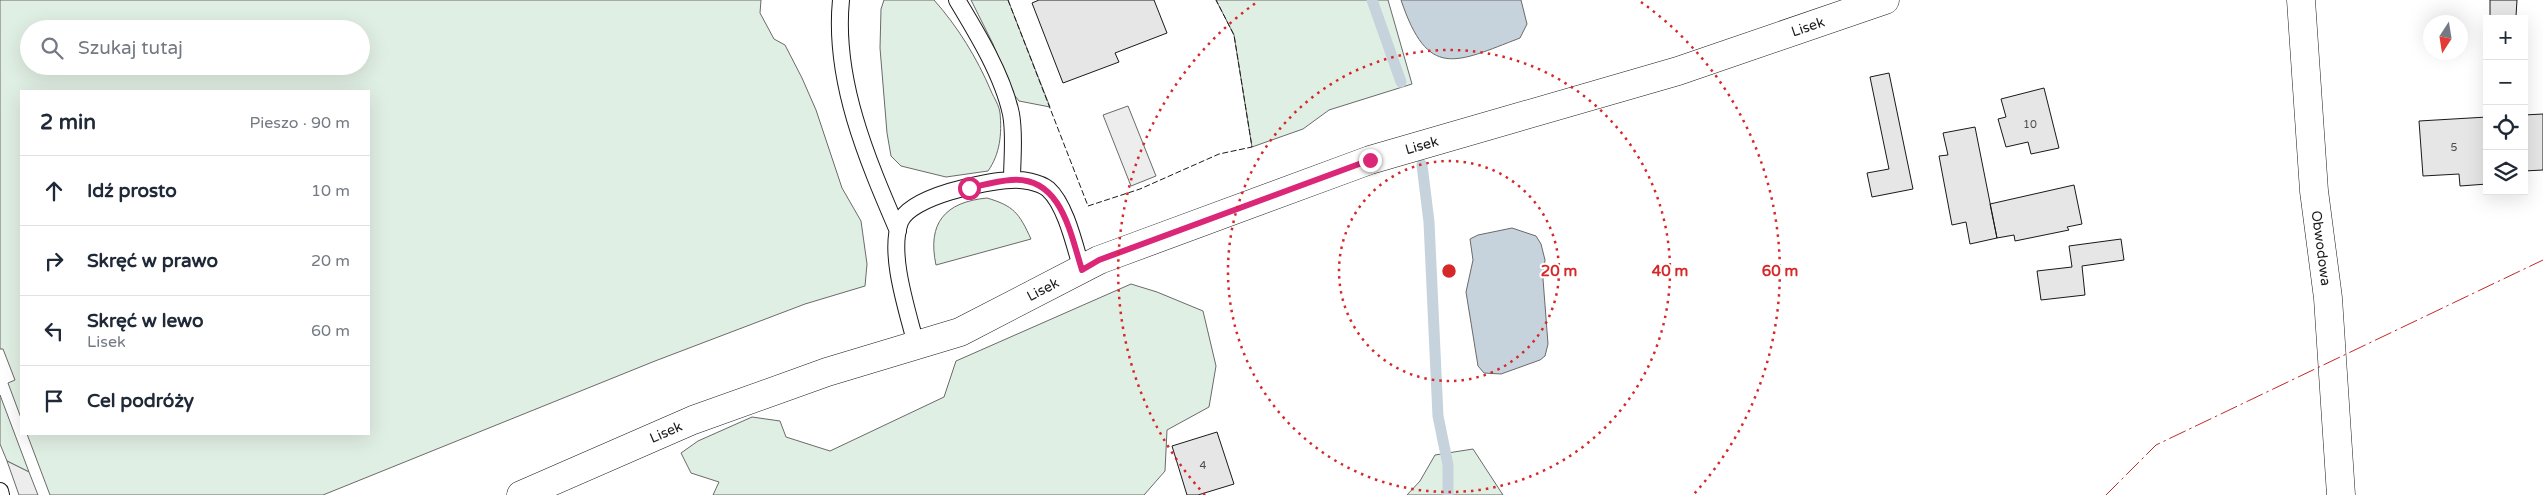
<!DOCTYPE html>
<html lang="pl">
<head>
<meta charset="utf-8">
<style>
  body { margin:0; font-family:"Varela Round",sans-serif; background:#f6f6f7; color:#1f2937 }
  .controls { position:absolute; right:15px; top:15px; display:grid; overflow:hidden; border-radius:0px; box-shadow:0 5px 20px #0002 }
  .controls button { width:45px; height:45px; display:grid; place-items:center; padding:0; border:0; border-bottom:1px solid #e0e1e3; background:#fff; color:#1f2937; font:25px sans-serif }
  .compass { position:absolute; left:2423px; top:15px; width:45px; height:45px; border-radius:50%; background:#fff; box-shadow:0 5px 20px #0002; rotate:192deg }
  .stop { position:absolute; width:15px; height:15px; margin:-11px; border:4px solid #db2777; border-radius:50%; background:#fff }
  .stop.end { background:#db2777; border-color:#fff; box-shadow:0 1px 5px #0008 }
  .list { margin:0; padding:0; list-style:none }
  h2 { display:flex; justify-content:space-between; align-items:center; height:65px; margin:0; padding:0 20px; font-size:21px }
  h2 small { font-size:16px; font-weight:400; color:#747a83 }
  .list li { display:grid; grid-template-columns:32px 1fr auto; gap:15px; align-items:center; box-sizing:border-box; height:70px; padding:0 20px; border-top:1px solid #e0e1e3 }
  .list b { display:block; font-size:19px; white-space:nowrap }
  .list p { margin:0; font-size:16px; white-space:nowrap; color:#747a83 }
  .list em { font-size:16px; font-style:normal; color:#747a83 }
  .icon { flex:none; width:28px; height:28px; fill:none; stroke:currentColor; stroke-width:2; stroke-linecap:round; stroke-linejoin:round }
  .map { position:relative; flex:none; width:2543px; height:495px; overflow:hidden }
  .search { position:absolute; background:#fff; box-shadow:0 5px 20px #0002; left:20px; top:20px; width:350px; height:55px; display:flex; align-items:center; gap:12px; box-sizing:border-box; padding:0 18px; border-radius:28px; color:#747a83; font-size:19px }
  .panel { position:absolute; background:#fff; box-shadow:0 5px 20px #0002; left:20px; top:90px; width:350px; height:345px; border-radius:0px }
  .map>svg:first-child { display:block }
  .green { fill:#e0efe3; stroke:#6a6a6a; fill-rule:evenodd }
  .parking { fill:#ededed; stroke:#6a6a6a }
  .water { fill:#c6d2dc; stroke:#6a6a6a }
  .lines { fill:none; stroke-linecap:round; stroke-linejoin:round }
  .stream { stroke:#c6d2dc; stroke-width:11 }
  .building { fill:#e6e6e6; stroke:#1a1a1a }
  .lane-casing { stroke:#1a1a1a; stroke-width:18 }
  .street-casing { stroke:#1a1a1a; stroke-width:29 }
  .secondary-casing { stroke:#1a1a1a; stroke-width:29 }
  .lane { stroke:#fff; stroke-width:16 }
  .street { stroke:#fff; stroke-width:28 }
  .secondary { stroke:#fff; stroke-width:28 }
  .fence { stroke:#1a1a1a; stroke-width:1; stroke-dasharray:6 2.5; stroke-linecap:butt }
  .power { stroke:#c62828; stroke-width:1; stroke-dasharray:18 4 2.5 4; stroke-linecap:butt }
  .route { stroke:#db2777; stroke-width:6 }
  .ring { fill:none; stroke:#d62828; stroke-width:2.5; stroke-dasharray:2.5 5 }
  .labels { text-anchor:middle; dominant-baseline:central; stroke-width:4; stroke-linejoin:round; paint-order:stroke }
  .number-label { font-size:11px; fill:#4d4d4d }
  .street-label { font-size:14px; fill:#1a1a1a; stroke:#fff }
  .centre { fill:#d62828; stroke:#fff; stroke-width:2.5 }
  .ring-label { font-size:15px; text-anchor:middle; font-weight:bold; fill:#d62828; stroke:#fff; stroke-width:4; stroke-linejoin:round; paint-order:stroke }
</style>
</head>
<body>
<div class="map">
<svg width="2543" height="495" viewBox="0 0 2543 495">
  <rect width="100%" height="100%" fill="#fff"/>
  <path class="green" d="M0,0h761l-1,13 14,26 11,6 17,33 14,32 26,78 19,33 6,43 -2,22 -60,18 -150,57 -332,134h-273l-23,-61h342v-343h-348v327l-13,-35 7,-3 -12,-31h-3zM29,29h332v37h-332z
    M884,0h50c24,27 43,58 57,91 3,7 8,14 9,22 2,21 0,41 -12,58l-42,6 -45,-11 -10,-10 -4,-23 -7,-85 1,-39z
    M971,0h37l42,107 -31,-6 -7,-9 -19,-48z
    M1216,0h172l24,84 -83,26 -26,19 -51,18 -18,-112z
    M987,198c27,8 32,15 44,41l-95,26c-9,-42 9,-63 51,-67z
    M1131,284l26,8 46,19 13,55 -7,41 -42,23 -2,41 -21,24h-431l6,-13 -28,-9 -10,-20 17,-12 54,-24 28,4 6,16 44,14 114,-54 12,-36z
    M0,395l29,77 -22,-11 -7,-17z
    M1473,449l30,46h-96l13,-14 15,-26z"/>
  <path class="parking" d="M1128,106l28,70 -25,10 -28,-71z
    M7,461l22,11 9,23h-19z"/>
  <path class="water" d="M1401,0h120l6,24 -7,14c-65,25 -92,42 -119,-38z
    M1512,228l24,8 5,8 4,16 -2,19 5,65 -3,12 -5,4 -39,14 -17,-1 -6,-7 -12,-74 7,-32 -3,-21 8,-4z"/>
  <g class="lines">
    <path class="stream" d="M1372,0l29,82
      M1422,165l7,57 9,194 10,49v30"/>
  </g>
  <path class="building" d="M1039,0h115l13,33 -52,20 4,9 -56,21 -31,-80z
    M2490,0h27l-1,16h-26z
    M1889,73l24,116 -41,8 -5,-24 22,-4 -19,-92z
    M2044,88l15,60 -28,6 -3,-12 -22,5 -8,-28 8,-2 -5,-18z
    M2543,114v56l-19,1v-56z
    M2487,117v67l-27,2 -1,-12 -36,2 -4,-55z
    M1975,127l22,111 -27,6 -4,-22 -14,3 -13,-69 9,-1 -5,-22z
    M2074,185l8,39 -15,3 2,3 -54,11 -1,-6 -17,3 -7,-34z
    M2121,239l3,21 -42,6 3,29 -44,5 -4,-29 35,-4 -3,-21z
    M1217,432l17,52 -36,11h-11l-15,-49z"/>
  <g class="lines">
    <g class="lane-casing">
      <path id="lane" d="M841,0c-8,80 26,159 57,231
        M957,0c20,33 46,76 54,114 4,21 1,45 1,66
        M916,345c-8,-33 -28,-90 -16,-123 10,-26 86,-41 111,-42 11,-1 28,2 37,9 18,16 27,58 34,81
        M0,491l1,4"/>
    </g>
    <g class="street-casing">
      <g id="street">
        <path id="s1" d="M521,495l172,-75 134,-48 133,-40 139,-72 271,-100 308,-89 207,-71"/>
      </g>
    </g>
    <g class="secondary-casing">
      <g id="secondary">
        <path id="s2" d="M2301,0l13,191 14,107 13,197"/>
      </g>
    </g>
    <use href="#lane" class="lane"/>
    <use href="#street" class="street"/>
    <use href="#secondary" class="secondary"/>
    <path class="fence" d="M1008,0l80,206 52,-17 79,-35 33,-7 -18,-112 -18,-35"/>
    <path class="power" d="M2106,495l50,-50 387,-185"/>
  </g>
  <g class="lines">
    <path class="route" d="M969,188c14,-3 28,-7 42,-8 50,-4 59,52 71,90l17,-10 271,-100"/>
  </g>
  <g class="ring">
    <circle cx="1449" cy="271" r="110"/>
    <circle cx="1449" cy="271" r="221"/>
    <path d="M1205 495A331 331 0 0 1 1257 2M1641 2A331 331 0 0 1 1693 495"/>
  </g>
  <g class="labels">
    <g class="number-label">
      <text x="2030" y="124">10</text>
      <text x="2454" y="147">5</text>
      <text x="1203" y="465">4</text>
    </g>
    <g class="street-label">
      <text stroke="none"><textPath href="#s1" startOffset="1372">Lisek</textPath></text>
      <text stroke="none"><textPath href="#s1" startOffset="968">Lisek</textPath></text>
      <text stroke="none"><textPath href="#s2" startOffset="249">Obwodowa</textPath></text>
      <text stroke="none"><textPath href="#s1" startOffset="562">Lisek</textPath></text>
      <text stroke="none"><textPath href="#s1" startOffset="158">Lisek</textPath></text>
    </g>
  </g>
  <circle cx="1449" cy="271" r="8" class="centre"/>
  <g class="ring-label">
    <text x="1559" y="276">20 m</text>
    <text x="1670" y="276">40 m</text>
    <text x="1780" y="276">60 m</text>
  </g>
</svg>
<div class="controls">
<button>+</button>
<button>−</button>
<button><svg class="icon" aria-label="locate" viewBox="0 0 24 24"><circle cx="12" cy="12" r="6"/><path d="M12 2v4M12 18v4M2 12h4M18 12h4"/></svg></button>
<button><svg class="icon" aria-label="layers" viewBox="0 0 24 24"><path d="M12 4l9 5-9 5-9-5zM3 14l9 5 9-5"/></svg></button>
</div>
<svg class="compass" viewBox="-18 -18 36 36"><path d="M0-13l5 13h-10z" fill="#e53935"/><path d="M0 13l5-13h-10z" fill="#747a83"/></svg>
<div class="stop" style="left:969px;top:188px"></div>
<div class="stop end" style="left:1370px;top:160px"></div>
<div class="search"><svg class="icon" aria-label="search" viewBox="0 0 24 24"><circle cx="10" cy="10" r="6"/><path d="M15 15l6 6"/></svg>Szukaj tutaj</div>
<section class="panel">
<h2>2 min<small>Pieszo · 90 m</small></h2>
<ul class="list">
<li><svg class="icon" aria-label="ahead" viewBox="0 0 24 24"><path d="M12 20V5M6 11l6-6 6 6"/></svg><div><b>Idź prosto</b></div><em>10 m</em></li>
<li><svg class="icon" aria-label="right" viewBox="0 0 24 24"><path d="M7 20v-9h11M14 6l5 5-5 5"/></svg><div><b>Skręć w prawo</b></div><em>20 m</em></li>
<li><svg class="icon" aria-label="left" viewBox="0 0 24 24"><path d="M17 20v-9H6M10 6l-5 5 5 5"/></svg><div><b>Skręć w lewo</b><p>Lisek</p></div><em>60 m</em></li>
<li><svg class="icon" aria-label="arrive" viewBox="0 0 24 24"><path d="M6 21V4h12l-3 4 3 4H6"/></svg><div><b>Cel podróży</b></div></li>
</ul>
</section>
</div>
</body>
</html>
